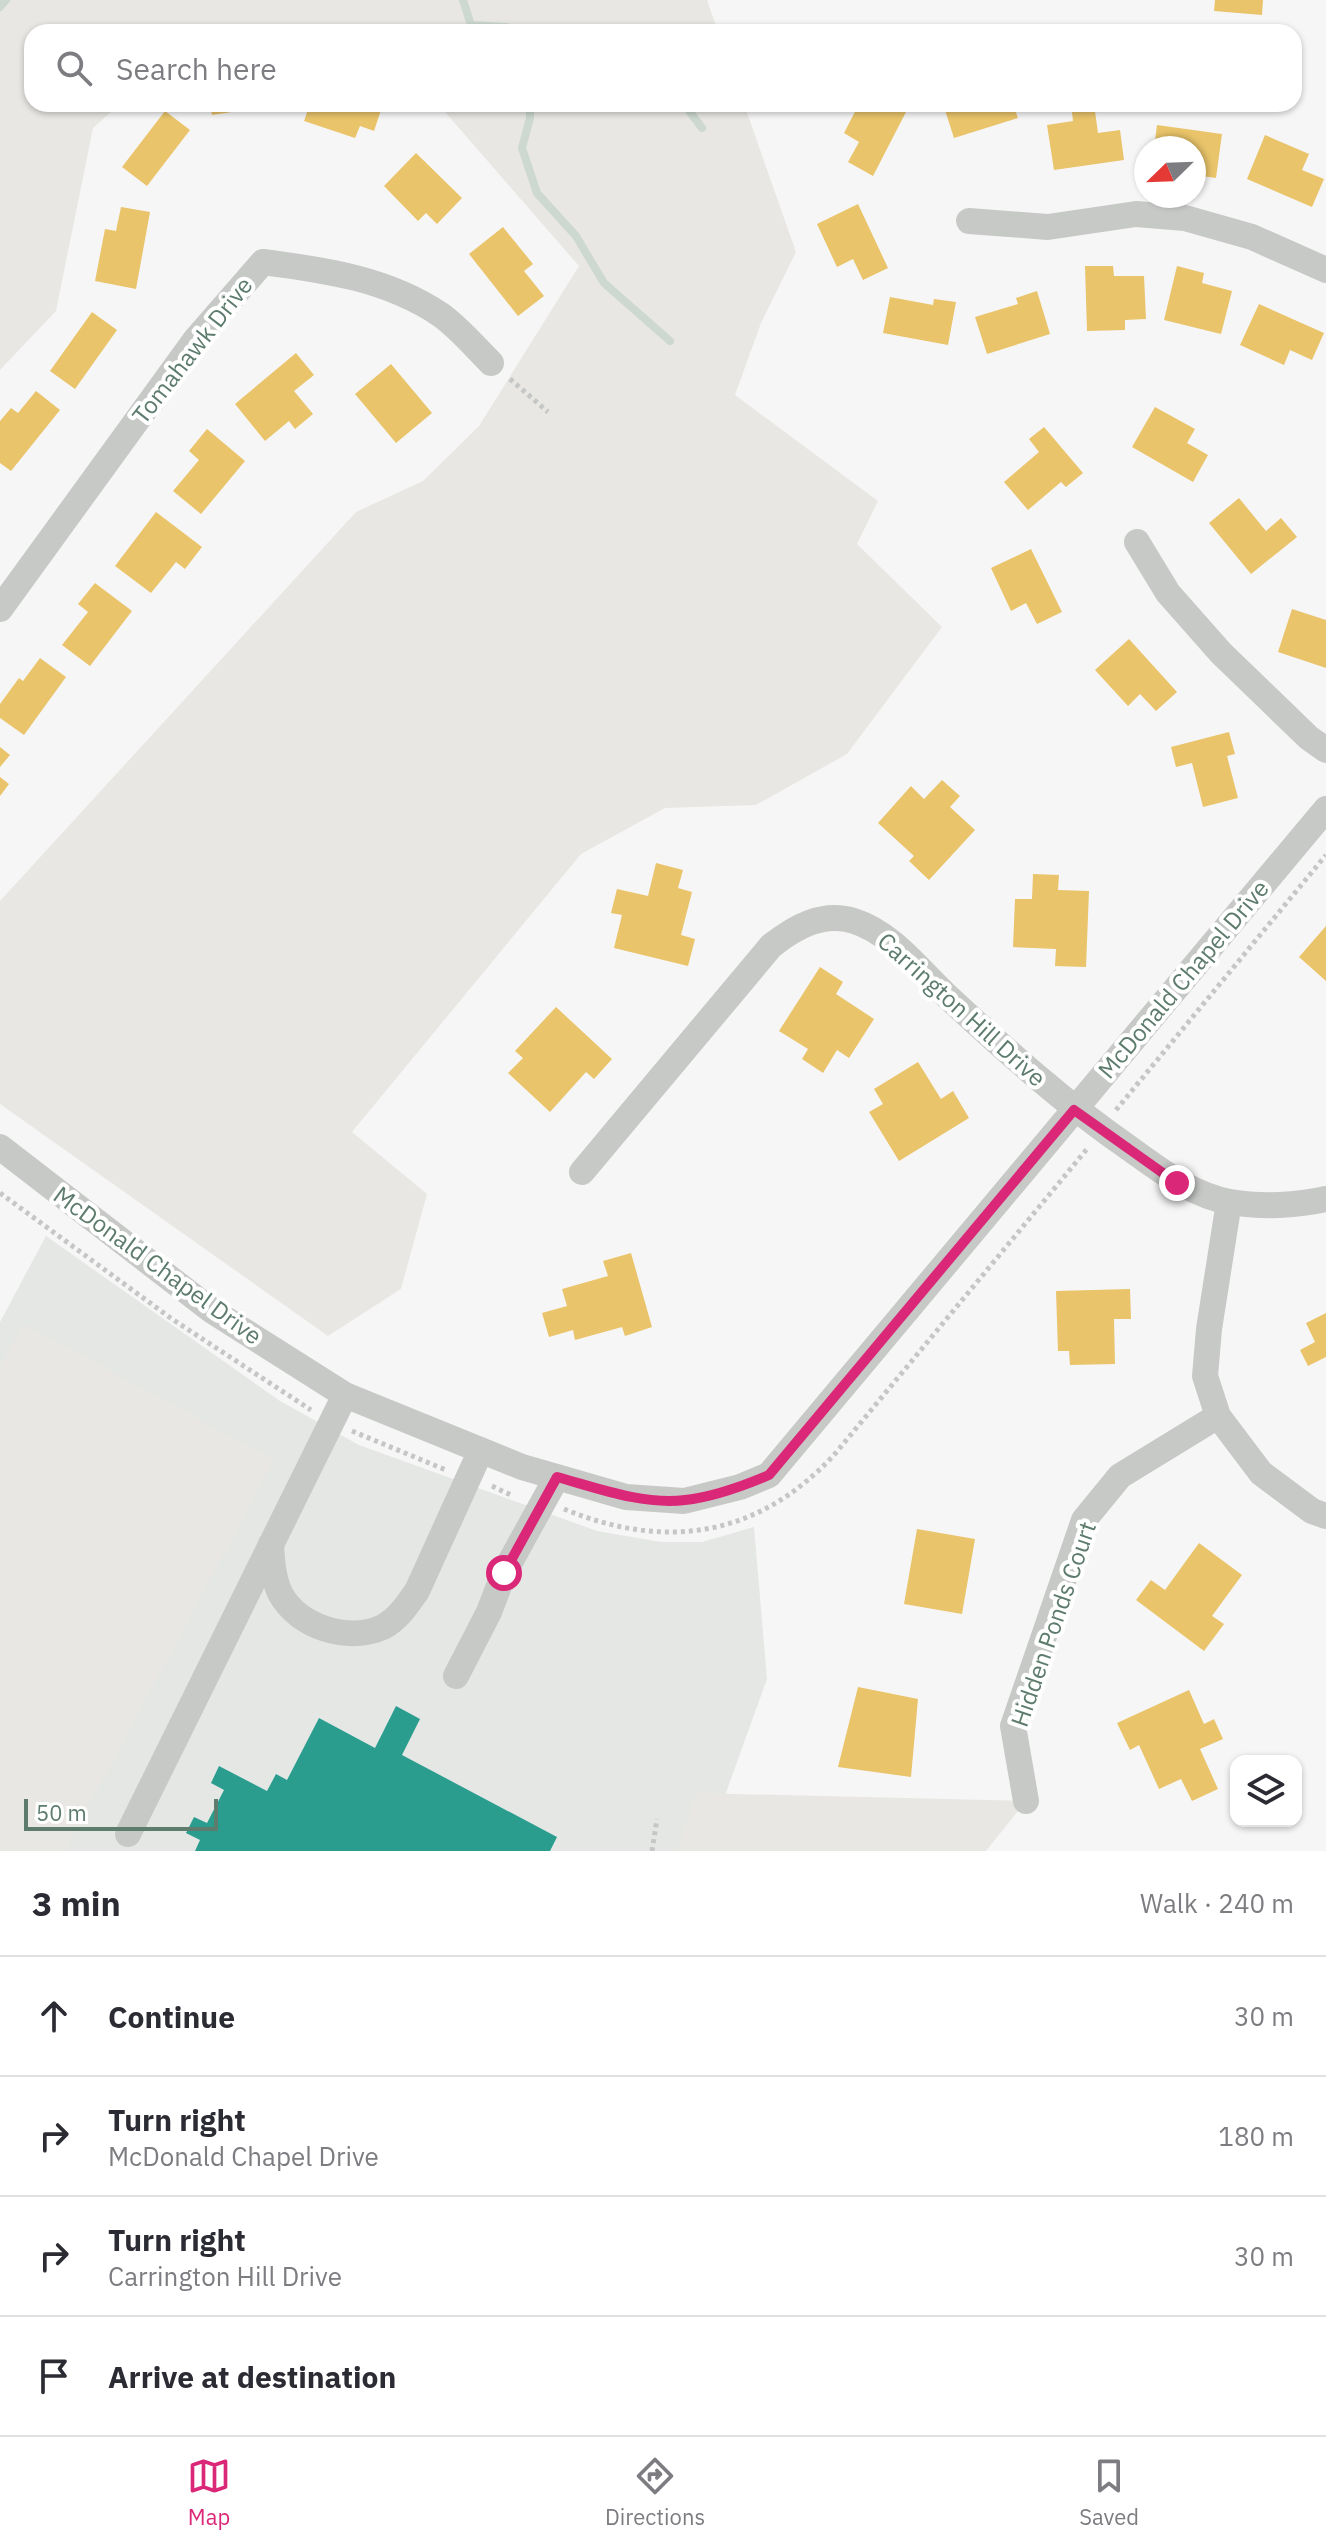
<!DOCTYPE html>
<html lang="en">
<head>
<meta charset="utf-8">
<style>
  body { margin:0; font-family:"IBM Plex Sans",sans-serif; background:#f2f2f3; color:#2b2b33 }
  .controls { position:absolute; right:24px; bottom:24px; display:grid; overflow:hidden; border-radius:16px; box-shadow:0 2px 6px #0004 }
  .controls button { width:72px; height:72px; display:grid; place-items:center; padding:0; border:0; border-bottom:2px solid #e1e1e2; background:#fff; color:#2b2b33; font:40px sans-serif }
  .compass { position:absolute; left:1134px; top:136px; width:72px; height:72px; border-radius:50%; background:#fff; box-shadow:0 2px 6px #0004; rotate:247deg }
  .scale { position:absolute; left:24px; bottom:20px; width:194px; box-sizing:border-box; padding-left:8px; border:4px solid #5e7c6d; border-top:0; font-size:22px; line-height:28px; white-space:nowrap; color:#5e7c6d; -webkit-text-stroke:6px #fff; paint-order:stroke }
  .stop { position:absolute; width:24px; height:24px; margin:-18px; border:6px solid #db2777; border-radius:50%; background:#fff }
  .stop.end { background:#db2777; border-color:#fff; box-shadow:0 2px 8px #0008 }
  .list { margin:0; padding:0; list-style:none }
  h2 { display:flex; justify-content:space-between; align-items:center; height:104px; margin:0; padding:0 32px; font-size:34px }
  h2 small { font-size:26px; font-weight:400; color:#7c7c81 }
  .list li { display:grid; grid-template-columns:52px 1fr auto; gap:24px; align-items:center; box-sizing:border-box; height:120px; padding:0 32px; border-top:2px solid #e1e1e2 }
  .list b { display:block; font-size:30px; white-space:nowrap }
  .list p { margin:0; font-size:26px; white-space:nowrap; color:#7c7c81 }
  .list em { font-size:26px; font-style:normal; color:#7c7c81 }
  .icon { flex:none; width:44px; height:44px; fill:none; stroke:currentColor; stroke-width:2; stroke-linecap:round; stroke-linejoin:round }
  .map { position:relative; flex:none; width:1326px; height:1851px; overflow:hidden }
  .search { position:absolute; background:#fff; box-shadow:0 2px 6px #0004; left:24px; right:24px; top:24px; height:88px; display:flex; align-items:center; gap:20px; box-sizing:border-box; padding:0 28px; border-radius:24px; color:#7c7c81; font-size:30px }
  .sheet { height:584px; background:#fff }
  nav { display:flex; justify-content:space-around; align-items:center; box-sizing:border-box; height:112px; border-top:2px solid #e1e1e2; background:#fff; font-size:22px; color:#7c7c81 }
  nav a { display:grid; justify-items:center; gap:4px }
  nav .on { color:#db2777 }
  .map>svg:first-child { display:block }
  .built { fill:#e5e7e5 }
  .green { fill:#e9e7e3 }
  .homes { fill:#e9c46a }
  .schools { fill:#2a9d8f }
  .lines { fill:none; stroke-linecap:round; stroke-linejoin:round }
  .stream { stroke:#ccd8d0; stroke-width:8 }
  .path { stroke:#c4c7c6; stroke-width:5; stroke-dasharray:4 4; stroke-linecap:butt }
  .minor { stroke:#c7c9c7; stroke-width:26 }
  .route { stroke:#db2777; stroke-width:10 }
  .labels { text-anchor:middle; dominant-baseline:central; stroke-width:8; stroke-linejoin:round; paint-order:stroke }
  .street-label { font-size:24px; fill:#5e7c6d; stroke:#fff }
</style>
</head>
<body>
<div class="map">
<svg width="1326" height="1851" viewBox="0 0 1326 1851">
  <rect width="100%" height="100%" fill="#f7f6f6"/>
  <path class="built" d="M46,1236l234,165 79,44 238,86 64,11h41l52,-15 13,152 -62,172h-705v-529z"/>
  <path class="green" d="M0,0h707l11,32h-686v72h88l-27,24 -37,183 -56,59z
    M438,104h306l52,148 -35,71 -26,72 143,106 -21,43 85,83 -95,127 -91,51 -91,3 -84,46 -229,278 75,62 -26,95 -73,47 -328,-232v-203l356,-389 67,-31 56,-55 100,-160z
    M23,1324l251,136 -210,391h-64v-484z
    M696,1793l330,8 -40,50h-309z"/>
  <path class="homes" d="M1215,0h48l-1,15 -48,-4z
    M210,104h61v2l-59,9z
    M310,104h73l-9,27 -14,-5 -5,12 -51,-17z
    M859,104h32l15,8 -33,64 -25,-14 11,-20 -15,-9z
    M943,104h70l5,14 -64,20z
    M1071,104h23l4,29 22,-3 4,30 -70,10 -7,-45 26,-4z
    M165,111l25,19 -43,56 -25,-19z
    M1157,125l65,9 -6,44 -22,-3v-27h-40z
    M1265,135l44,19 -7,16 22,9 -12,28 -65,-28z
    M416,153l46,45 -25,26 -11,-11 -8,8 -34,-35z
    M858,204l30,64 -25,12 -10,-21 -16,8 -20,-43z
    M121,207l29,5 -14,77 -41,-8 10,-52 11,2z
    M503,227l30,37 -9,7 20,25 -26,20 -49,-62z
    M1085,266h28l1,10h30l2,43 -21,1v10l-38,1z
    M1177,266l27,7 -2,10 30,8 -11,43 -57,-14z
    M1037,291l13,43 -63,20 -12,-37 43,-13 -2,-6z
    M890,297l43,8 1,-6 22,3 -8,43 -65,-12z
    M1259,304l65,29 -12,27 -22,-10 -6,15 -44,-20z
    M92,312l25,18 -42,59 -25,-18z
    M296,353l18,22 -20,16 19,23 -18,15 -6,-8 -24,20 -30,-37z
    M391,364l41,49 -36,30 -41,-49z
    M36,391l24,19 -49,61 -11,-8v-42l11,-13 7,5z
    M1155,407l40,22 -8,14 21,12 -15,27 -61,-35z
    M1044,427l39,46 -17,14 -5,-5 -33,28 -24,-28 35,-30 -10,-13z
    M207,429l38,32 -44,53 -28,-23 26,-31 -10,-9z
    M1239,498l27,33 15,-13 16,19 -46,37 -42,-51z
    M156,512l46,35 -17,22 -9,-7 -25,31 -36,-27z
    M1031,549l31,63 -25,12 -11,-21 -15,8 -20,-43z
    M95,583l37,28 -42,55 -28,-21 26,-33 -10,-8z
    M1292,609l34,11v48l-48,-16z
    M1129,639l48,53 -21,19 -16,-17 -12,12 -33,-36z
    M40,658l26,19 -42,58 -24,-17v-14l19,-26 4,3z
    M1229,732l6,22 -8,2 11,42 -35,9 -11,-44 -16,4 -5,-20z
    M0,747l10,8 -10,12z
    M0,777l9,7 -9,12z
    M942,780l18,16 -10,11 25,23 -46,50 -20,-19 5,-5 -36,-33 33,-37 13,13z
    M656,863l27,7 -5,18 14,4 -11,43 14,4 -7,27 -74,-18 8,-33 -11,-2 6,-24 31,7z
    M1033,874l26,1 -1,15 31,1 -3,76 -31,-1 1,-17 -43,-2 2,-48h17z
    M1326,926v55l-27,-24z
    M820,967l23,15 -7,12 38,25 -25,39 -12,-8 -14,23 -21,-14 6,-10 -29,-18z
    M556,1007l56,52 -18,20 -8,-7 -36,40 -42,-39 15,-15 -8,-7z
    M918,1062l23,37 12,-8 16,27 -70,43 -30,-49 14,-8 -9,-15z
    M631,1253l21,74 -27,9 -3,-9 -47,13 -2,-10 -24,7 -7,-24 25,-7 -5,-17 46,-13 -5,-15z
    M1130,1289l1,30h-17l1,45 -45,1 -1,-14h-11l-2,-60z
    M1326,1313v44l-18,9 -8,-16 15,-8 -9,-19z
    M917,1529l58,10 -13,75 -58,-10z
    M1199,1543l43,32 -30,41 12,8 -20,27 -68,-51 15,-20 14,10z
    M858,1687l60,12 -7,78 -73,-10z
    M1189,1690l15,34 10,-5 9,20 -23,10 18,40 -26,12 -11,-22 -22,10 -20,-44 -9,5 -13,-27z"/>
  <path class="schools" d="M396,1706l24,13 -18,36 155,82 -7,14h-355l5,-11 -14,-7 8,-16 13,6 17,-33 -13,-7 8,-17 48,25 9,-17 11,6 32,-62 56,30z"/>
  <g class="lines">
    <path class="stream" d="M463,0l8,25 36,2 4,5
      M0,7l6,-7
      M530,104v14l-8,30 15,45 39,43 28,47 66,58
      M684,104l18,24"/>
    <path class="path" d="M510,379l38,33
      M1116,1110l210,-255
      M0,1193l172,126 139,91
      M352,1431l94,39
      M492,1486l21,10
      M564,1509c102,42 194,28 270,-54l253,-306
      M652,1851l5,-32"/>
    <path class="minor" d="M969,221l79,6 88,-13 49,4 67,19 74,33
      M1137,542l31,51 53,60 88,85 17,12
      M0,609l196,-270 67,-77c63,8 125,17 178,53 18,13 34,32 50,48
      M0,1147l211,163 134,85 177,72 104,30 58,4 56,-14 29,-12 557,-666
      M582,1172l189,-226c24,-19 52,-35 83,-25 38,12 65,49 94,76 57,53 116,106 181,151 31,22 62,47 101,54 30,5 67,4 96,-3
      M1229,1202l-20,127 -4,47 13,40 43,57 51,38 14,5
      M271,1544c1,17 2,34 9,49 18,34 68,50 103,34 15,-8 25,-23 34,-36l64,-141
      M456,1676l33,-64 15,-39 53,-96
      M1026,1801l-13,-75 71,-206 36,-44 98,-60
      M128,1834l217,-439"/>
  </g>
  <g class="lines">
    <path class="route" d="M504,1573l53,-96c40,11 85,28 128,23 29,-3 58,-14 84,-25l305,-365 103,73"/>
  </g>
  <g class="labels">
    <g class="street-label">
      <text transform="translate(192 350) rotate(-52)">Tomahawk Drive</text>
      <text transform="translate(1183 979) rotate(-50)">McDonald Chapel Drive</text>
      <text transform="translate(962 1009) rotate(42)">Carrington Hill Drive</text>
      <text transform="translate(158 1265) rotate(36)">McDonald Chapel Drive</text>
      <text transform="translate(1053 1624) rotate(-71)">Hidden Ponds Court</text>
    </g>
  </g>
</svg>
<div class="controls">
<button><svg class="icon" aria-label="layers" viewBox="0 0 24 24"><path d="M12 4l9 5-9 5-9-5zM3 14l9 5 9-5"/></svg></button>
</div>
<svg class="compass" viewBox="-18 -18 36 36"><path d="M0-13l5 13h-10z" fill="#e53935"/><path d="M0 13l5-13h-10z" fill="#7c7c81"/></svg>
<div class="scale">50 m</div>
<div class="stop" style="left:504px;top:1573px"></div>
<div class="stop end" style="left:1177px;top:1183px"></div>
<div class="search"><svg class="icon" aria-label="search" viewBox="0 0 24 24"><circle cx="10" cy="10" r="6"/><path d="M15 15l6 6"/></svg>Search here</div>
</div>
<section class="sheet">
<h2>3 min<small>Walk · 240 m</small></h2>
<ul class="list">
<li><svg class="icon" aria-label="ahead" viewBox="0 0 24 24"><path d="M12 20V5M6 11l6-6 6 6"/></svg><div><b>Continue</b></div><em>30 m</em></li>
<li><svg class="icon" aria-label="right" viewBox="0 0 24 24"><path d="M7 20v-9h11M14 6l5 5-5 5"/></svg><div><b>Turn right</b><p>McDonald Chapel Drive</p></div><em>180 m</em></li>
<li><svg class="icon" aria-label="right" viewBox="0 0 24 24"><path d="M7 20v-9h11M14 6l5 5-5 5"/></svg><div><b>Turn right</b><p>Carrington Hill Drive</p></div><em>30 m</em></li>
<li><svg class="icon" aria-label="arrive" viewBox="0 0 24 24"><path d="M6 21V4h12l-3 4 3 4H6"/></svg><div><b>Arrive at destination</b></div></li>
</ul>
</section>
<nav>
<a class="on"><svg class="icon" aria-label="map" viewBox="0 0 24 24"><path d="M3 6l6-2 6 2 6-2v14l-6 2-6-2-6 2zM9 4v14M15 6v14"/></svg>Map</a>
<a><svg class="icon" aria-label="directions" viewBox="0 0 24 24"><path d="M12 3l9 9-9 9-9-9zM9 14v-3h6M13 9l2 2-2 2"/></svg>Directions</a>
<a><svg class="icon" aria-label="saved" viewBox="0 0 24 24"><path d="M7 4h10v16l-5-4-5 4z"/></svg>Saved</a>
</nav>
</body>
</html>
